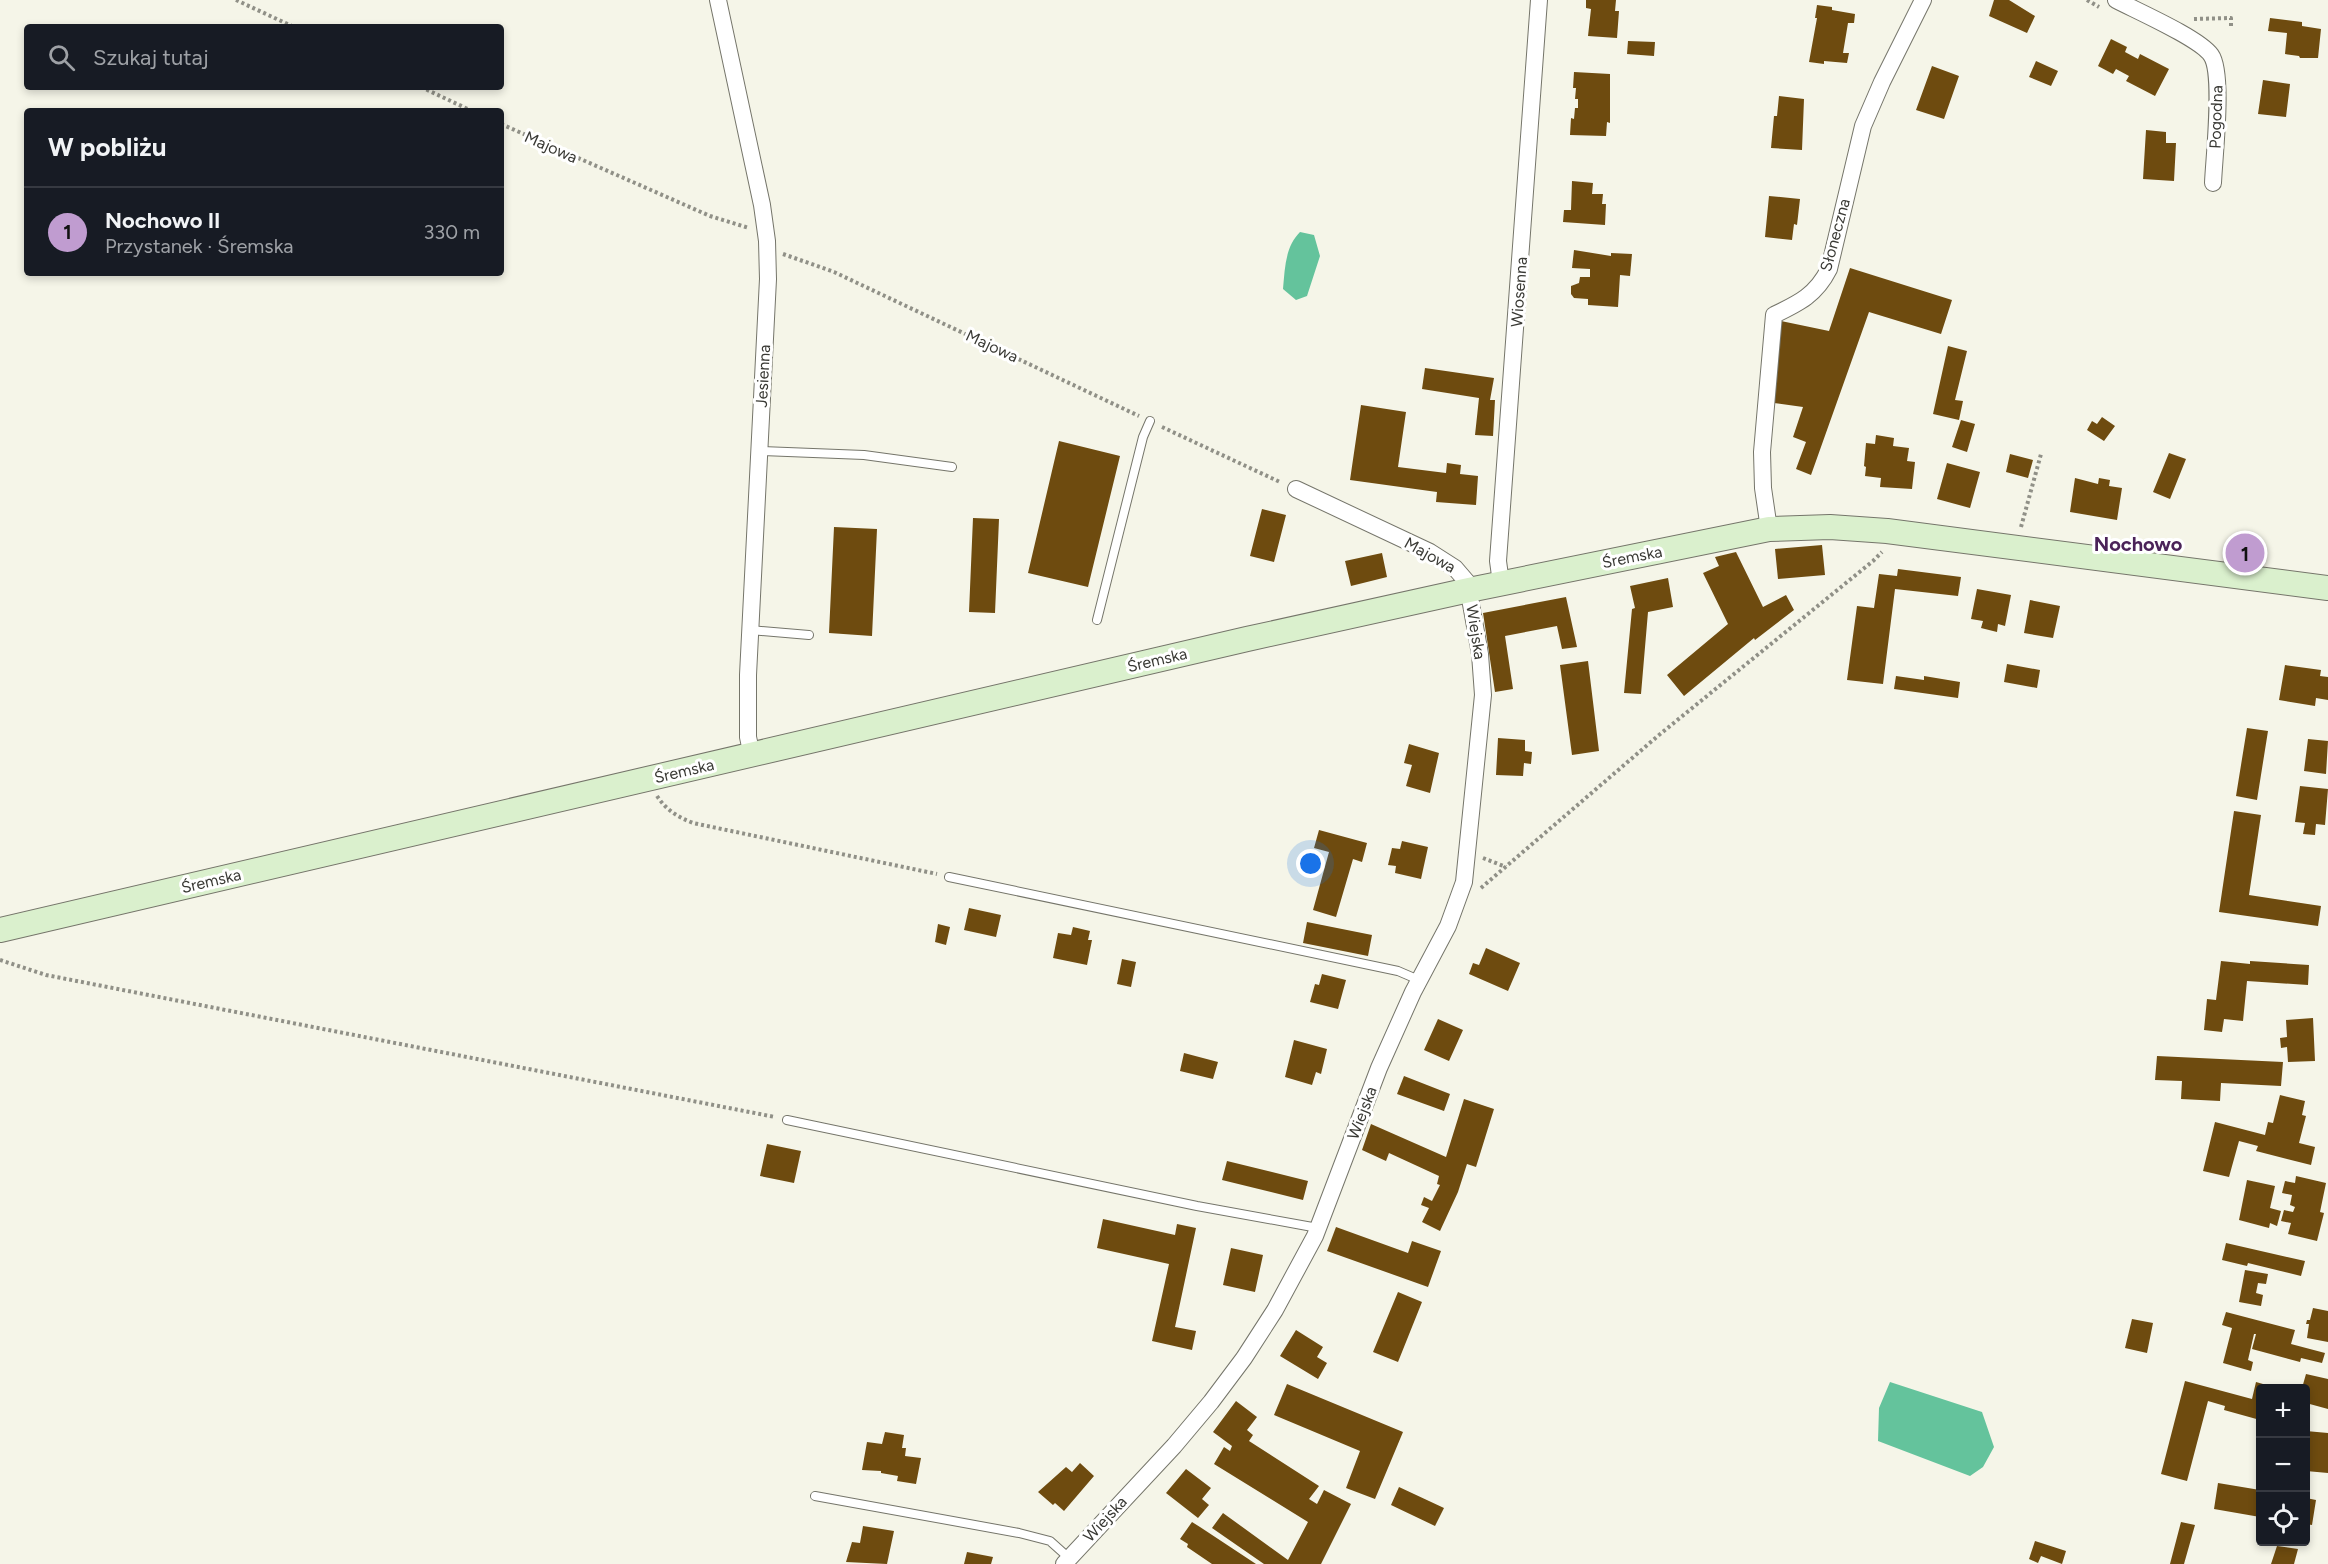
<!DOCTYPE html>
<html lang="pl">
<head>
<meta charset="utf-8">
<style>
  body { margin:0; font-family:Figtree,sans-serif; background:#20242c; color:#f1f3f6 }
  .controls { position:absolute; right:18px; bottom:18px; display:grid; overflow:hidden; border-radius:6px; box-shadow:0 3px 9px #0003 }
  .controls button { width:54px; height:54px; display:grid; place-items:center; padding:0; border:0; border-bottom:2px solid #363941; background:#171b24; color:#f1f3f6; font:30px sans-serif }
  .you { position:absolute; left:1311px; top:864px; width:21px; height:21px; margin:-15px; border:4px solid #fff; border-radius:50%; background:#1a73e8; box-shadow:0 0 0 9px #1a73e833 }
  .badge { display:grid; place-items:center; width:39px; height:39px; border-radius:50%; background:#c09cd0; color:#111; font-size:20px; font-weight:700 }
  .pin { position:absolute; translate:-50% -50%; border:3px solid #fff; box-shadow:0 2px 6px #0006 }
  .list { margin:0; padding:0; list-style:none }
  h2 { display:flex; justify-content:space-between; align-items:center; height:78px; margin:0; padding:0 24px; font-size:26px }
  h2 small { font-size:20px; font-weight:400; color:#9ea1a6 }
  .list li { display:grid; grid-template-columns:39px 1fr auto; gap:18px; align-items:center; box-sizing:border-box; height:90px; padding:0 24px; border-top:2px solid #363941 }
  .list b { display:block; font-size:22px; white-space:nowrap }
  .list p { margin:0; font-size:20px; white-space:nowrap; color:#9ea1a6 }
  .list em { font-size:20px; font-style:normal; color:#9ea1a6 }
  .icon { flex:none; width:33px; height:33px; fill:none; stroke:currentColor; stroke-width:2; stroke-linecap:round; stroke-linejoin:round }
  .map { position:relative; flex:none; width:2328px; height:1564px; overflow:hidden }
  .search { position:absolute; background:#171b24; box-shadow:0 3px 9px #0003; left:24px; top:24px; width:480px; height:66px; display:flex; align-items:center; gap:15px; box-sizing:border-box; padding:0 21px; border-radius:6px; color:#9ea1a6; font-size:22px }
  .panel { position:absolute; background:#171b24; box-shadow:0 3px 9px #0003; left:24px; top:108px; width:480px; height:168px; border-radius:6px }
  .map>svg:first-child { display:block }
  .water { fill:#64c39c }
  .building { fill:#6e4b0f }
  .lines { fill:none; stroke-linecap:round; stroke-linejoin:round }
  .service-casing { stroke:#75756a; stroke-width:10 }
  .minor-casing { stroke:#75756a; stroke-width:18 }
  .secondary-casing { stroke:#75756a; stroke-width:26 }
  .path { stroke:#909087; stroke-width:4; stroke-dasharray:3 3; stroke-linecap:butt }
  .service { stroke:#fff; stroke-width:8 }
  .minor { stroke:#fff; stroke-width:16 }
  .secondary { stroke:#daf0cd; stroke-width:24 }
  .labels { text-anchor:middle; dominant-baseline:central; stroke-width:6; stroke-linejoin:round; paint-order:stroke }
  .street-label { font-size:16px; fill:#393934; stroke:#fff }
  .quarter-label { font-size:20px; font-weight:bold; fill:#4b2359; stroke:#fff }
</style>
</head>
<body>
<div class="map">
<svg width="2328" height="1564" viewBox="0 0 2328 1564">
  <rect width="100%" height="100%" fill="#f5f5e8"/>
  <path class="water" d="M1300,232l14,3 6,21 -13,40 -11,4 -13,-11c2,-21 2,-42 17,-57z
    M1890,1382l92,30 12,35 -11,20 -13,9 -92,-35 1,-33z"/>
  <path class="building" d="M1586,0h30l-1,11h4l-2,27 -29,-2 3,-27 -5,-1z
    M1994,0h15l26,16 -8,17 -38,-17z
    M1817,5l15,2v3l23,4 -1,9h-6l-5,30h6l-2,10 -23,-2v3l-15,-2 8,-44h-2z
    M2270,18l32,4v4l19,3 -3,29h-18l-1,-2 -14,-2 2,-21 -19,-2z
    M2111,39l16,8 -2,5 13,7 2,-5 29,15 -14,27 -29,-15 3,-5 -13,-7 -3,5 -15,-8z
    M1628,41l27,1 -1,14 -27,-2z
    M2036,61l22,10 -7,15 -22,-9z
    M1932,66l27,10 -15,43 -28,-9z
    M1574,72l36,2v49l-3,-1 -1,14 -36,-1 1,-17 3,1 1,-11h3v-9h-3l1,-11h-3z
    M2263,80l27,4 -4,33 -28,-3z
    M1779,96l25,3 -2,51 -31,-2 3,-32h3z
    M2146,130l20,2v11h10l-2,38 -31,-2z
    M1572,181l21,2 -1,11h11l-1,10h4l-1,21 -42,-3 1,-12h7z
    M1769,196l31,3 -3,26 -3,-1 -2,16 -27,-3z
    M1574,250l37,6v-3l21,1 -2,22 -10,-1 -2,32 -30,-2v-6l-14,-1 -3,-4v-8l8,-3 1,-6h10v-8l-18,-1z
    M1850,268l102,32 -11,34 -72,-22 -58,163 -15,-6 10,-27 -13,-5 10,-30 -29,-4 7,-82 48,10z
    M1948,346l19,5 -12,49 8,1 -4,19 -26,-6z
    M1425,368l69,10 -4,22h5l-2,36 -18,-1 4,-37 -57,-9z
    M1361,405l45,7 -8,55 48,6 1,-10 14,2 -1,9 18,2 -2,29 -40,-3 1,-10 -87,-12z
    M2102,417l13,9 -11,15 -17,-11 5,-9 5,3z
    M1961,420l14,4 -8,28 -15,-5z
    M1876,435l18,3 -1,8 16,2 -2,13 8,1 -3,27 -32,-2 1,-9 -16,-2 1,-9 -2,-1 2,-23 9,1z
    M1059,441l61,15 -32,131 -60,-14z
    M2169,453l17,6 -16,40 -17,-7z
    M2010,454l23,6 -5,18 -22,-6z
    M1947,463l33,9 -10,36 -33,-9z
    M2075,478l23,6 1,-6 11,2 -1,6 13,2 -5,32 -47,-8z
    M1262,509l24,6 -12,47 -24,-6z
    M973,518l26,1 -4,94 -26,-1z
    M834,527l43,2 -5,107 -43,-3z
    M1822,545l3,30 -47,4 -3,-30z
    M1736,552l27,55 23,-12 8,15 -39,30 -1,-2 -70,58 -17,-21 61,-51 -25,-51 16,-7 -4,-9z
    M1382,553l5,24 -36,9 -6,-25z
    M1898,569l63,8 -3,19 -63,-7 -12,95 -36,-4 10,-74 17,2 5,-34 18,2z
    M1668,578l5,29 -25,5 -7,82 -17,-1 8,-84 3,-1 -5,-22z
    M1977,589l34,6 -6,31 -7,-2 -1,8 -16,-4 2,-7 -12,-2z
    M1566,597l11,50 -15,2 -5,-23 -52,10 8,53 -18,3 -12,-79z
    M2030,600l30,6 -7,32 -29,-5z
    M1588,661l11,90 -27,4 -12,-90z
    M2007,664l33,6 -3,18 -33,-6z
    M2285,665l36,5 -1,6 8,1v23l-12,-2 -1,8 -36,-6z
    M1896,676l28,4v-4l36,6 -2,16 -64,-9z
    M2247,728l21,3 -11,69 -21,-4z
    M1498,738l27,2v11l7,1 -1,12 -7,-1 -1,13 -27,-1z
    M2308,739l20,2 -2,33 -22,-3z
    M1409,744l30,9 -9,40 -24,-7 6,-21 -8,-2z
    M2300,786l28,3 -3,36 -9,-1 -1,11 -12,-1 2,-11 -10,-1z
    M2234,811l27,4 -12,80 72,11 -3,20 -99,-14z
    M1319,830l48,13 -5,19 -9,-3 -17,58 -23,-7 16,-58 -15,-4z
    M1402,841l26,6 -7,32 -26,-6 1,-7 -8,-1 4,-17 8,1z
    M969,908l32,7 -5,22 -32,-7z
    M1307,922l65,13 -4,21 -65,-13z
    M938,924l12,3 -4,18 -11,-3z
    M1073,927l17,4 -2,9h4l-5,25 -34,-7 5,-25 13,2z
    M1486,948l34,15 -12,28 -39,-17 4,-11 6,2z
    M1122,959l14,3 -5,25 -14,-3z
    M2221,961l29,3v-3l59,4 -1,20 -61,-4 -4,40 -19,-2 -2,13 -18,-2 3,-31 9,1z
    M1322,974l24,6 -8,29 -28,-7 5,-18 4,1z
    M2313,1018l2,43 -27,1 -1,-15 -6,1 -1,-10 7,-1 -1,-17z
    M1438,1019l25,11 -14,31 -25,-11z
    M1294,1040l33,9 -6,25 -5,-2 -4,13 -27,-8z
    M1184,1053l34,9 -5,17 -33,-8z
    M2157,1056l126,6 -2,24 -60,-3 -1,18 -39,-2 1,-18 -27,-1z
    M1404,1076l46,18 -6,17 -47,-17z
    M2280,1095l25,6 -3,14 4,1 -7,27 16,4 -4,18 -55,-14 2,-5 -19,-5 -10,36 -26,-6 12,-49 50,13 3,-13 5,1z
    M1464,1099l30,10 -18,58 -9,-3 -9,28 -18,39 -18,-9 7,-14 -8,-3 3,-8 8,4 8,-16 -3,-1 2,-8 -50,-23 -3,8 -24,-11 9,-26 75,33z
    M767,1144l34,7 -7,32 -34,-7z
    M1227,1161l81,20 -5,19 -81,-20z
    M2296,1176l30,7 -6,29 4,1 -7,28 -29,-7 3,-11 -10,-2 3,-11 9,2 2,-5 -5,-2 2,-10 -10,-2 3,-12 10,2z
    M2247,1180l28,6 -5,22 11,3 -4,15 -7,-3 -1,5 -30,-8z
    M1103,1219l72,16 2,-11 19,4 -21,99 21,4 -4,19 -40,-9 17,-77 -72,-16z
    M1336,1227l72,26 4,-12 29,10 -13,36 -101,-36z
    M2226,1243l79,18 -4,15 -53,-13 -1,3 -25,-6z
    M1231,1248l32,7 -8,37 -32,-7z
    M2245,1270l23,4 -2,10 -8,-1 -2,10 7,2 -2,11 -22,-4z
    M1398,1292l24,10 -24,60 -25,-10z
    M2313,1308l15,3v31l-21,-4 2,-14h-3l1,-4h3z
    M2226,1312l69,18 -4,14 34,9 -3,10 -21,-5 -1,4 -48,-13 4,-15h-2l-6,26 5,2 -2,9 -28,-8 9,-35 -10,-3z
    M2132,1319l21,4 -6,30 -22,-5z
    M1296,1330l27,17 -6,10 10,6 -9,16 -38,-23z
    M2306,1374l22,5v30l-22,-6v-15h-4z
    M2185,1381l67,18 4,-17 21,6h-17v32l-36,-10 1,-4 -17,-5 -21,80 -26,-7z
    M1287,1384l116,48 -28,67 -29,-11 14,-37 -86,-36z
    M1236,1401l21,16 -10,13 6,5 -4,6 70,45 -10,13 8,5 7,-14 27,14 -30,60h-57l-52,-36 11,-15 65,47 20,-38 -94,-58 10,-17 6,4 2,-5 -19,-14z
    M2306,1431l22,2v40l-22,-2z
    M885,1432l19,3 -2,13h4l-1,8 16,2 -5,26 -19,-3 1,-5 -17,-3v-2l-19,-1 5,-28 15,2z
    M1080,1463l14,13 -30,35 -9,-8 -2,2 -15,-13 28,-25 6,5z
    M1186,1469l25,19 -9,11 7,6 -11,13 -32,-25z
    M2218,1483l42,7v27l-46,-8z
    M1399,1487l45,21 -9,18 -44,-21z
    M2306,1498l10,2 -4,25 -6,-1z
    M1192,1522l8,5 56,37h-44l-25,-17 1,-3 -8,-5z
    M2181,1522l14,3 -11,39h-14z
    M863,1526l31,5 -7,33 -41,-2 6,-20 8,1z
    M2035,1541l31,10 -4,13 -21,-8 -3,7 -9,-4z
    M2277,1546l21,3 -4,15h-23z
    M967,1552l26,5 -2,7h-27z"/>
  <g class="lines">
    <g class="service-casing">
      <path id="service" d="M759,451l105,4 88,12
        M1097,620l46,-183 7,-16
        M750,630l59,5
        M949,877l449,94 21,9
        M787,1120l410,86 121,22
        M815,1496l204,37 31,8 19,17"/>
    </g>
    <g class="minor-casing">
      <path id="minor" d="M718,0l44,205 5,36 1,38 -20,396v62l4,19
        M2116,0c21,11 83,38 95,55 13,18 3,102 2,128
        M1769,529l-6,-41 -1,-36 12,-137c25,-12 42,-20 55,-46l34,-143 19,-44 41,-82
        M1501,583l-3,-22 41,-561
        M1064,1564l110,-118 37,-44 33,-44 31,-48 40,-74 64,-168 34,-76 35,-66 16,-44 19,-187 -3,-41 -13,-72 -12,-14 -25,-16 -134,-63"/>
    </g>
    <g class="secondary-casing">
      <path id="secondary" d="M0,930l1247,-291 222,-49 300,-61 61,-2 57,4 441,57"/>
    </g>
    <path class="path" d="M236,0l58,27
      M2087,0l12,7
      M2194,19l37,-1v10
      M421,87l51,24
      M501,124l209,92 39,12
      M783,254l51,18 305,144
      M1162,427l118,55
      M2021,527l20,-73
      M657,796c10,15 21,21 36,27l244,51
      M1483,858l23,9
      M1481,888l178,-153 214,-174 9,-9
      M0,960l46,15 729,142"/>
    <use href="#service" class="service"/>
    <use href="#minor" class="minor"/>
    <use href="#secondary" class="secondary"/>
  </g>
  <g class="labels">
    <g class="street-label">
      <text transform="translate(2216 117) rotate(-88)">Pogodna</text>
      <text transform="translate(551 147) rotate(24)">Majowa</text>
      <text transform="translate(1835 235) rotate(-75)">Słoneczna</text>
      <text transform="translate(1519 292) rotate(-86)">Wiosenna</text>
      <text transform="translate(992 346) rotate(25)">Majowa</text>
      <text transform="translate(763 376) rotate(-87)">Jesienna</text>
      <text transform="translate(1430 555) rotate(29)">Majowa</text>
      <text transform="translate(1632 557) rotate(-11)">Śremska</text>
      <text transform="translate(1476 632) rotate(81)">Wiejska</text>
      <text transform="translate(1157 660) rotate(-13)">Śremska</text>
      <text transform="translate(684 771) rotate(-13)">Śremska</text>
      <text transform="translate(211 881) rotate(-13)">Śremska</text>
      <text transform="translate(1362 1113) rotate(-69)">Wiejska</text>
      <text transform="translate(1105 1519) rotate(-47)">Wiejska</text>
    </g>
    <g class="quarter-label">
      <text x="2138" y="544">Nochowo</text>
    </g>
  </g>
</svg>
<div class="controls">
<button>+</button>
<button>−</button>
<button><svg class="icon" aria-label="locate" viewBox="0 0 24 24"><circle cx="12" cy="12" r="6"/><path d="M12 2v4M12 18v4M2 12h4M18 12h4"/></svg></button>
</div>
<div class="you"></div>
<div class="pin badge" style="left:2245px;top:553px">1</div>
<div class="search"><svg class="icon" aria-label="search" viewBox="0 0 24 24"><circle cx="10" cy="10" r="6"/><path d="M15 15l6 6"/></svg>Szukaj tutaj</div>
<section class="panel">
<h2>W pobliżu<small></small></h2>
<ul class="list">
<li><span class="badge">1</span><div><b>Nochowo II</b><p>Przystanek · Śremska</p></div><em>330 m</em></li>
</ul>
</section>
</div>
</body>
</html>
